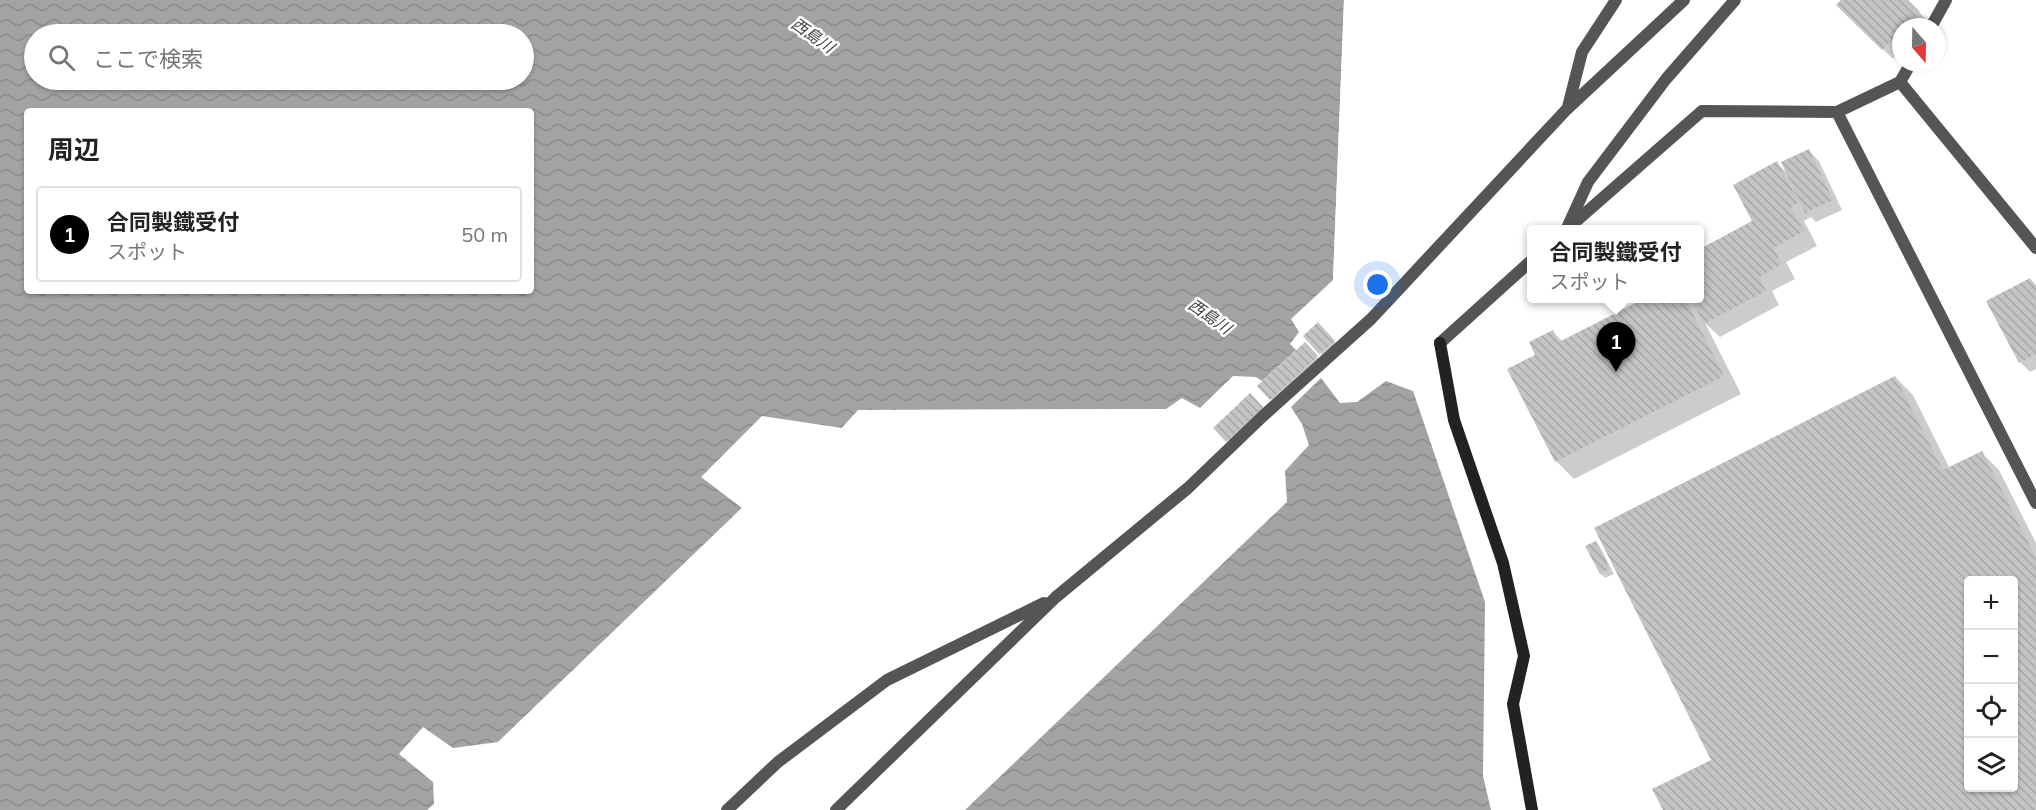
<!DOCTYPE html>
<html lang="ja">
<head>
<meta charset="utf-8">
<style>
  body { margin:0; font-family:Mulish,"Noto Sans JP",sans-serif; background:#f6f6f6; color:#222 }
  .controls { position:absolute; right:18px; bottom:18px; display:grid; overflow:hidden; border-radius:6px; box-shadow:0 2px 4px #0004 }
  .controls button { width:54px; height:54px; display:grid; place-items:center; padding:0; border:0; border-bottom:2px solid #e0e0e0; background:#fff; color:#222; font:30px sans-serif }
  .compass { position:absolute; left:1892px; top:18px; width:54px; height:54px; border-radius:50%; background:#fff; box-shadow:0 2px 4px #0004; rotate:160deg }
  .you { position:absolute; left:1378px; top:285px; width:21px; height:21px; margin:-15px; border:4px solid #fff; border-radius:50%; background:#1a73e8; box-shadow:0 0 0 9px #1a73e833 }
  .badge { display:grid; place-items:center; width:39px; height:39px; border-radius:50%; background:#000; color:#fff; font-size:20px; font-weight:700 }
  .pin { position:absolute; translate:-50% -50px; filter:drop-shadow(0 2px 3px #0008) }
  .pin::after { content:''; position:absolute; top:32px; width:21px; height:18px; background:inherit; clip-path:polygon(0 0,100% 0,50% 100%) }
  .popup { position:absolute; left:1527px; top:225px; width:177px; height:78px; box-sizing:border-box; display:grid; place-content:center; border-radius:6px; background:#fff; filter:drop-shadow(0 2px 4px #0005); font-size:20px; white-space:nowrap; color:#767676 }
  .popup b { font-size:22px; color:#222 }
  .popup::after { content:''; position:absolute; left:50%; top:100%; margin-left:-12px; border:12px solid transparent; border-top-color:#fff }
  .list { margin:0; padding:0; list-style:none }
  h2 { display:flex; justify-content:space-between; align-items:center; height:78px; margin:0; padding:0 24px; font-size:26px }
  h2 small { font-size:20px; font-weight:400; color:#767676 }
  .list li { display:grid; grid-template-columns:39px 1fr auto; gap:18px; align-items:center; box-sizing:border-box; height:96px; margin:0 12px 12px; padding:0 12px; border:2px solid #e0e0e0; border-radius:6px }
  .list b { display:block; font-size:22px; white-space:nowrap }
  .list p { margin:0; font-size:20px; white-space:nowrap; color:#767676 }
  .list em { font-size:20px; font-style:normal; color:#767676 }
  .icon { flex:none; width:33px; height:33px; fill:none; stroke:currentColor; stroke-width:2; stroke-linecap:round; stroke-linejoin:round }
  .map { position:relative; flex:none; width:2036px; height:810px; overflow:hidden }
  .search { position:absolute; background:#fff; box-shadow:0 2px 4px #0004; left:24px; top:24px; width:510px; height:66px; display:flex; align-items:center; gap:15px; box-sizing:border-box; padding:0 21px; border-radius:33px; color:#767676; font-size:22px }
  .panel { position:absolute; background:#fff; box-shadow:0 2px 4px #0004; left:24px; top:108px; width:510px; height:186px; border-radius:6px }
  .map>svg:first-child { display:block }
  .water { fill:url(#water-waves); fill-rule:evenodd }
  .pier { fill:#fff }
  .shadow { fill:#0003; fill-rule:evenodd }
  .building { fill:url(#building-back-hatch); fill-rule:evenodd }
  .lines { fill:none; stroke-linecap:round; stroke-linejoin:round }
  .lane { stroke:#555; stroke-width:12 }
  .street { stroke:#555; stroke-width:12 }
  .secondary { stroke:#222; stroke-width:12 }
  .labels { text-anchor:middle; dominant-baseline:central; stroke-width:5; stroke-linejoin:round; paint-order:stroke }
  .water-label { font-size:16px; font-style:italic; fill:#444; stroke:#fff }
</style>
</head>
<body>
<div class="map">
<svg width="2036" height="810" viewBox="0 0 2036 810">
  <defs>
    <pattern id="water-waves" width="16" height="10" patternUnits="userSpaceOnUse" patternTransform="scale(1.5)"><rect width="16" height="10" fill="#a3a3a3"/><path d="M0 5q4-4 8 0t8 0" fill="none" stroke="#8b8b8b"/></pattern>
    <pattern id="building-back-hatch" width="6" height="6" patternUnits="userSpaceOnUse" patternTransform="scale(1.5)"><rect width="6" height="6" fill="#c4c4c4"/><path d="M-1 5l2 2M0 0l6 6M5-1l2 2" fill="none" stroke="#a7a7a7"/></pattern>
  </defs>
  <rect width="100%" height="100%" fill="#fff"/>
  <path class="water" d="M0,0h1344l-11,280 -42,39 8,13 -9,12 6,6 -34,31 -6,-4 -23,-1 -33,32 -18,-10 -16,11 -307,1 -17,18 -80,-12 -61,61 41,31 -244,234 -45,6 -30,-21 -24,27 34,28 1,22 -7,6h-427zM34,34h490v46h-490zM27,111h504v180h-504z
    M1321,378l19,25 17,-1 29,-21 27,10 72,211 -2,174 8,34h-526l322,-308 -2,-31 24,-26 -7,-21 -11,-17z"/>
  <path class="pier" d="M1344,0h3l-11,280h-3z
    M1166,409l2,2 -308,1 -16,18 -5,1 19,-21z
    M744,506v4l-244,235 -6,1z"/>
  <path class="shadow" d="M1843,0h63l23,22 -5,5h-23v23l-8,9 -55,-54z
    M1809,151l10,10 23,49 -26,12 -5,-5 -7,4 13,25 -31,16 9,17 -23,12 7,14 -59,32 -15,-14 36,71 -167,85 -18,-18 -19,-106 16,-23 10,10 86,-44h42l2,3 7,-3v-48l54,-28 23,-59 12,12z
    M2030,279l6,6v84l-6,3 -10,-10z
    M1323,329l15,17 -13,12 -20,-21z
    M1305,344l16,17 -46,42 -16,-17z
    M1895,377l18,18 37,74 32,-16 17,17 37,73v267h-371l48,-50zM1968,580h46v208h-46z
    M1250,395l17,17 -35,33 -17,-17z
    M1596,543l4,4 14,27 -9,4 -4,-4z"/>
  <path class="building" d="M1841,0h67l12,12 -15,15h-4v4l-19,19 -46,-45z
    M1809,149l24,51 -28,13 -24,-51z
    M1777,161l22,41 -8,5 13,24 -31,17 9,16 -23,13 7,14 -62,33 -13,-26h9v-49l52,-28 -19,-36z
    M2030,278l6,10v66l-17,9 -33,-62z
    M1645,298h40l39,78 -169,86 -48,-93 28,-14 -6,-13 24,-12 6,12z
    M1318,322l17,19 -16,13 -16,-18z
    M1305,342l13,14 -48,44 -13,-14z
    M1895,376l48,94 39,-19 54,107v252h-373l-11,-21 59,-29 -117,-232zM1968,580h46v208h-46z
    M1250,393l13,14 -37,35 -13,-14z
    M1596,541l14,28 -10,5 -15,-28z"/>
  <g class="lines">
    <path class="lane" d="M1931,27l15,-27
      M1911,63l-11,19 -63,30 199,391
      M1900,82l136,166
      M1568,107l14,-55 34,-52
      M1567,228l21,-46 78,-103 69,-79
      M727,810l51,-48 109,-82 157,-77
      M836,810l220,-213 132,-109 75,-72 108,-97 196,-210 117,-109"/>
    <path class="street" d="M1566,230l136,-119 135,1
      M1440,343l92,-83"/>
    <path class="secondary" d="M1440,343l14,77 49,143 21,93 -11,48 19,106"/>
  </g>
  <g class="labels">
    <g class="water-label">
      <text transform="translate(813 35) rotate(35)">西島川</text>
      <text transform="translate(1210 316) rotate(35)">西島川</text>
    </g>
  </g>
</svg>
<div class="controls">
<button>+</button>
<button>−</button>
<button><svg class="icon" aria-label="locate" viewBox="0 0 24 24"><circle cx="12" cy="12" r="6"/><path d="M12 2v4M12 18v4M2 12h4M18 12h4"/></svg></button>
<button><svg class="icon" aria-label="layers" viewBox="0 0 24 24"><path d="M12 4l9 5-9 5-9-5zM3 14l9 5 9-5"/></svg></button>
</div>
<svg class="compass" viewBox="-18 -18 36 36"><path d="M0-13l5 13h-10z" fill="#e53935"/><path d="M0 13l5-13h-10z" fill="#767676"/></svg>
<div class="you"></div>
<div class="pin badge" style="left:1616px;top:372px">1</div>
<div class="popup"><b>合同製鐵受付</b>スポット</div>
<div class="search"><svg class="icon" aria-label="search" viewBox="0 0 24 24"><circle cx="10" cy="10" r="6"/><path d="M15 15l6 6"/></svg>ここで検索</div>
<section class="panel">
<h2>周辺<small></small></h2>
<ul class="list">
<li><span class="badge">1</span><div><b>合同製鐵受付</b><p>スポット</p></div><em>50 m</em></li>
</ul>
</section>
</div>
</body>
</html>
